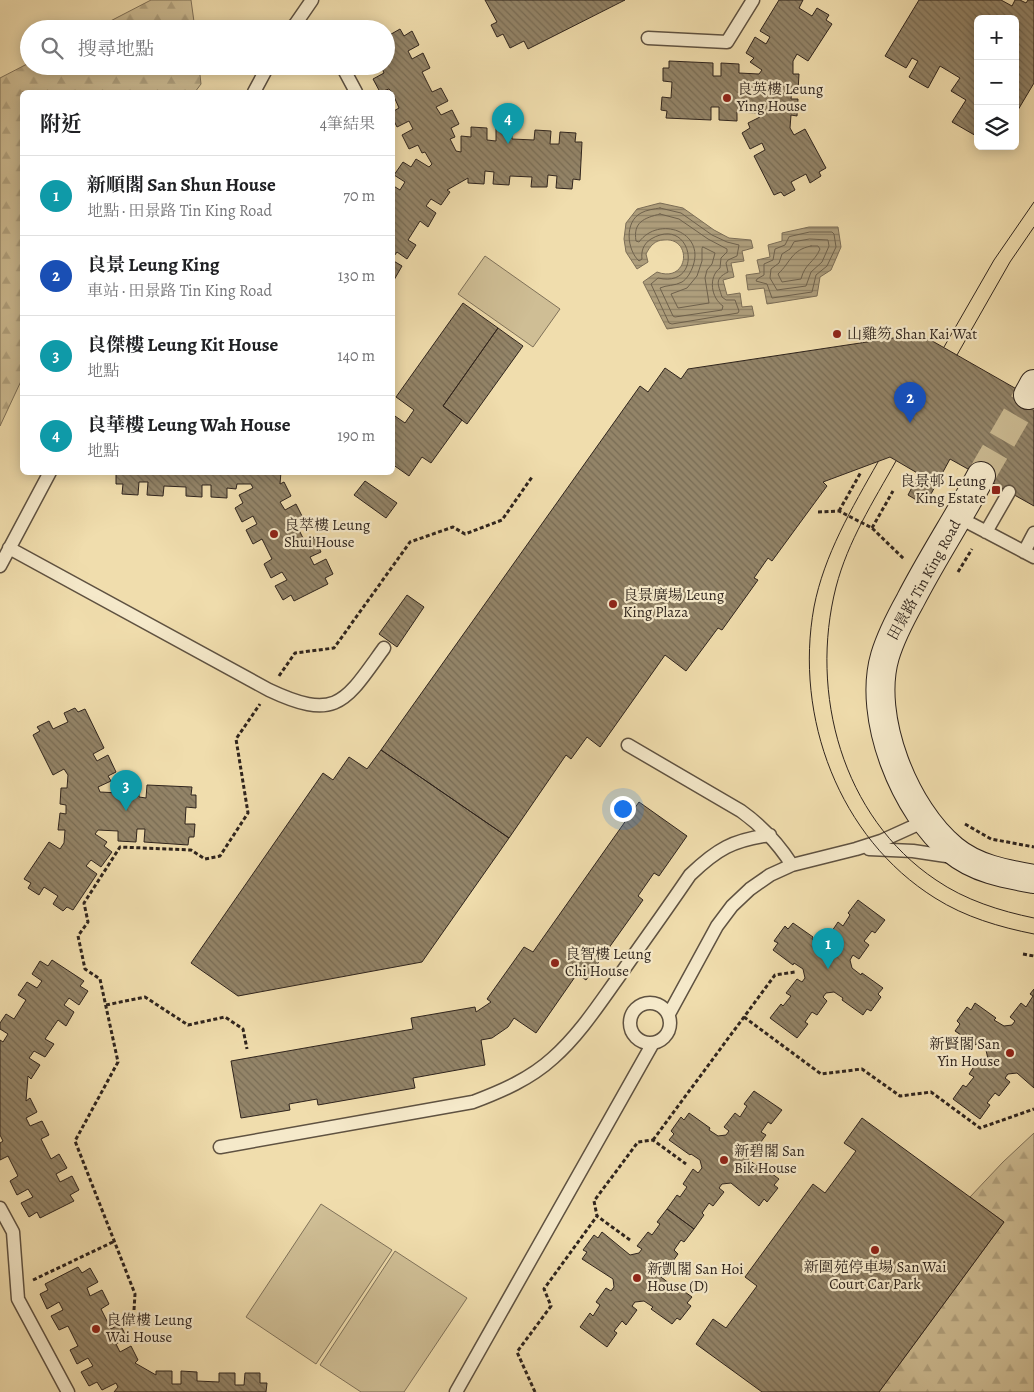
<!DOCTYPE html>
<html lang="zh-TW">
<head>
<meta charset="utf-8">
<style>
  body { margin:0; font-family:Alegreya,"Noto Serif TC",serif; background:#f6f6f6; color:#202124 }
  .controls { position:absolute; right:15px; top:15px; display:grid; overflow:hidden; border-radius:8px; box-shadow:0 2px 12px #0003 }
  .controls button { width:45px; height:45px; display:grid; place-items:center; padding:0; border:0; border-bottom:1px solid #e0e0e0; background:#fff; color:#202124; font:25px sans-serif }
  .you { position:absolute; left:622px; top:808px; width:18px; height:18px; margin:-12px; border:4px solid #fff; border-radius:50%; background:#1a73e8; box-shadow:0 0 0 8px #1a73e833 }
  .badge { display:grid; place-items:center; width:32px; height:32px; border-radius:50%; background:#111827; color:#fff; font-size:16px; font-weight:700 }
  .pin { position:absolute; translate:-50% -41px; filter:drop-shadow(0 1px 2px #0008) }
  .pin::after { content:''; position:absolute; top:26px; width:18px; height:15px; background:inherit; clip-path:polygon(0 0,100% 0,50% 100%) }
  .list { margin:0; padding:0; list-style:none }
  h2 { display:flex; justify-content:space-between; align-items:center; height:65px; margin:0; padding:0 20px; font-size:21px }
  h2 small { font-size:16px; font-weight:400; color:#757577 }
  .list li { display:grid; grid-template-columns:32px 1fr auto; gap:15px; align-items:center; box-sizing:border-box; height:80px; padding:0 20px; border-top:1px solid #e0e0e0 }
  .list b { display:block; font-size:19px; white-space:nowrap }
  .list p { margin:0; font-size:16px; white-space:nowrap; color:#757577 }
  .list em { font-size:16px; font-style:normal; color:#757577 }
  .icon { flex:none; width:28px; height:28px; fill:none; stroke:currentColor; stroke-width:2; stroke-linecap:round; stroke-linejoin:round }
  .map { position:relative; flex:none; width:1034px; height:1392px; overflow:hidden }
  .search { position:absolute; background:#fff; box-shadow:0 2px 12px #0003; left:20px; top:20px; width:375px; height:55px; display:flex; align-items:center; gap:12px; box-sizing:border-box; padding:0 18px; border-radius:28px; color:#757577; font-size:19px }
  .panel { position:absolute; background:#fff; box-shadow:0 2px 12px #0003; left:20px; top:90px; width:375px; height:385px; border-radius:8px }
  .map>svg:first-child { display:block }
  .forest { fill:url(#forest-firs); stroke:#7f7159 }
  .park { fill:#cfbe95; stroke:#7f7159 }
  .water { fill:url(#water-rules); stroke:#7b6d56 }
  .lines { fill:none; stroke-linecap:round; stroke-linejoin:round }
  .shore { stroke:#6e614c; stroke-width:1 }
  .building { fill:url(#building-back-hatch); stroke:#2f241d }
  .secondary-tunnel { stroke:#c9b890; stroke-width:28; stroke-dasharray:28 14; stroke-linecap:butt }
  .lane-casing { stroke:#5f5241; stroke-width:15 }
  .secondary-casing { stroke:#2f241d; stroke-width:30 }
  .path { stroke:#2f241d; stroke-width:3; stroke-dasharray:4 2.5; stroke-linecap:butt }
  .lane { stroke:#f5e9ca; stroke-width:12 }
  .secondary { stroke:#f5e9ca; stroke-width:28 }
  .tram { stroke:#2f241d; stroke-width:1 }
  .poi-dot { fill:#8f2418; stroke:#f5e9ca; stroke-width:2 }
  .labels { text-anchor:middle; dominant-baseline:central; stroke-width:4.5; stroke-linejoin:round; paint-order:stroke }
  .poi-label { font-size:15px; fill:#2f241d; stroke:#f5e9ca; text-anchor:start }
  .street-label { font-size:15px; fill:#2f241d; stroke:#f5e9ca }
</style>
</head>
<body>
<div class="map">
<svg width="1034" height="1392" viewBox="0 0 1034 1392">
  <defs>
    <pattern id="forest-firs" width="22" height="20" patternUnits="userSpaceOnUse" patternTransform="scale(1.25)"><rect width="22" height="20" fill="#cfbe95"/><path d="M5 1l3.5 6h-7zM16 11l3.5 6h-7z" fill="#b2a380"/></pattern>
    <pattern id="water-rules" width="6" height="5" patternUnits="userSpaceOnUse" patternTransform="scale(1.25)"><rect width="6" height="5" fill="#ae9e7c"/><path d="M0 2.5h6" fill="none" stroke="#8e8165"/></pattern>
    <pattern id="building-back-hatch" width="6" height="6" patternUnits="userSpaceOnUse" patternTransform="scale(1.25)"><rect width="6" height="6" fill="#938468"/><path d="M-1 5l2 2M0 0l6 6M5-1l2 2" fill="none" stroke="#786c55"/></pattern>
  </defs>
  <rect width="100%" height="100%" fill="#f0ddad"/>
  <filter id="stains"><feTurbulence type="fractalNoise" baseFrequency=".004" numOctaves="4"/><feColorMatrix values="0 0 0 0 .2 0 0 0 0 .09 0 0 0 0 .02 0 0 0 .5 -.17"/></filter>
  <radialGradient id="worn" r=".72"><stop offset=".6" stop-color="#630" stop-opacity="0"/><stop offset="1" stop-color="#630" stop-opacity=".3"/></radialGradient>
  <path class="forest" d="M151,0h40l4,29h-100z
    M29,63v3h170l2,18 -6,8h-173v287l-22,47v-348z
    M1034,1133v259h-155l125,-170 -34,-25 33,-35z"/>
  <path class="park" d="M485,256l75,53 -27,38 -75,-53z
    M321,1204l71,46 -76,114 -70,-47z
    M395,1251l72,47 -63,94h-43l-41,-27z"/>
  <path class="water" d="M660,203l23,5 31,22 15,8 22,2 2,8 -11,3 2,10 -13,2 3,14 -11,3 4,15 13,-2 2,14 10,-1 2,10 -87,13 -24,-47 14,-10c32,12 36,-35 7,-32 -9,0 -14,6 -18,14l2,8 -11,7 -11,-17 -2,-13 2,-16 11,-14z
    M809,227h29l3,20 -10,23 -11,7 -3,19 -50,8 -3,-16 -16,2 -2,-15 14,-2 -3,-13 13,-3 -2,-12 14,-4v-8z"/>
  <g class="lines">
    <path class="shore" d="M660,208l21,5 31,22 15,7 12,3 -2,11 -9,4 -2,3 2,9c-14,7 -10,12 -6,25l4,3h9l4,11 -1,2 -66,11 -3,-1 -18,-39 7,-6c47,11 35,-64 -7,-39 -8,5 -10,13 -9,20l-3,2c-12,-11 -15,-39 2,-48 5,-3 13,-4 19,-5z
      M660,214l19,5 29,20 19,10v3l-6,6 -1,10c-12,9 -9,30 3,38l-1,4 -47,7 -2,-1 -13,-28c6,-3 15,-2 22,-6 5,-3 9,-10 11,-16 12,-34 -34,-51 -54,-24l-3,-1c-3,-19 8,-23 24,-27z
      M810,232h22l2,2 2,13 -9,19 -11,9 -4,17 -40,6 -5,-14 -11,-3 1,-2 7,-4v-11l9,-4 2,-11 10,-4 4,-8z
      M810,239l18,1 1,6 -7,16 -11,10 -5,14 -29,4 -7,-12 1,-9 8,-6 3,-9 8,-5 4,-7z
      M811,246h7l2,3c-6,14 -15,14 -19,30l-19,3 -4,-8c13,-12 13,-24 33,-28z
      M703,247l12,6 -3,11 -5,6 -2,8 4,25 -31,5 -7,-14 16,-6 10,-12 5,-15v-12z"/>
  </g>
  <path class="building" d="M485,0h140l-97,49 -4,-8 -14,7 -7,-14 -6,3 -6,-12 6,-3z
    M779,0h24l-4,8 13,8 5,-8 12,7 -3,5 6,4 -24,37 -11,-7 -4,7v13h6l-1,17 -6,-1 -1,9h7l-1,17 -6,-1 -1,13 4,7 11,-6 21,39 -7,4 2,4 -11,7 -4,-9 -15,8 4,8 -11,6 -3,-4 -7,3 -20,-39 11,-6 -3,-7 -12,6 -8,-16 8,-5 -2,-5 12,-6 -2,-4 -21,-1v9l-18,-1v-13h-8v13l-45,-2 1,-7 -6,-1 1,-13 9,1 1,-16 -9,-1v-13h6v-7l44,2v13h8v-13l18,1v9l20,1 3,-4 -12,-8 4,-4 -8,-5 9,-16 11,7 4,-7 -10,-6z
    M919,0h82l11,6 3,-6h5l6,3 2,-3h6v83l-19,32v-96h-37v118l-26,-15 14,-22 -15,-9 9,-13 -20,-12 -12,22 -19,-11 9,-16 -6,-3 -6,10 -21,-12z
    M400,29l4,7 8,-5 7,14 -11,6 4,8 11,-6 7,15 -8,4 10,20 9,-4 7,13 -12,6 5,8 11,-5 7,14 -8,4 4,9 -5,2 6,12 5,1v-16l10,1v-10l16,1v12l9,1v-13l16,1v10l22,1 1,-10 16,1 -1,13h9l1,-12 16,1 -1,9h7l-2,38 -7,-1 -1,10 -16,-1 1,-12 -9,-1 -1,12h-16l1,-10 -22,-1 -1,9 -16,-1 1,-12 -9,-1 -1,13 -16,-1v-5l-21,12 3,2 -9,13 -10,-6 -5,7 10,7 -8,14 -8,-6 -12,19 8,5 -9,14 -10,-7 -5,7v-74l8,5 5,-8 -11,-7 9,-13 8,5 5,-8 13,8 3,-3 -7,-12 -3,1 -4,-8 -9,4 -7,-14 11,-6 -4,-8 -12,6 -5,-10v-5l7,-4 -7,-16 -3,-3 -9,3 -7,-13 11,-6 -3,-7h5v-29z
    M392,260l10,6 -8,14 -2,-1z
    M463,303l35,25 -55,78 19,14 -31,43 -9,-6 -13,19 -17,-12v-50l13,9 9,-13 -18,-13z
    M498,328l25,18 -56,78 -24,-18z
    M920,334l114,65v107l-84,-47 -25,46 -17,-10 11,-21 -29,-17 -67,25 4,4 -55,75 -4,-3 -14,20 4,2 -36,50 -4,-2 -32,43 -21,-16 -65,92 -13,-10 -16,22 -5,-4 -57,83 -128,-88 259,-364 8,6 17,-24 16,11 7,-10z
    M116,472h165l-1,12 4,-2 7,14 -11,6 5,8 11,-6 7,14 -8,4 10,20 9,-5 7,15 -11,5 4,8 12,-6 7,15 -8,4 3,6 -34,17 -3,-6 -8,5 -8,-14 12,-6 -5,-8 -11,6 -7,-14 8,-5 -10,-20 -9,5 -7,-14 11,-6 -4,-8 -11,6 -7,-14 8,-5 -4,-8 14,-7 -2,-4h-14l-1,5 -9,-1v10l-16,-1v-12h-9v12l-16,-1v-9l-22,-1 -1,10 -16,-1 1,-13h-9l-1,13 -16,-1 1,-10h-7z
    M365,481l32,22 -11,15 -32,-23z
    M407,595l17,12 -27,40 -18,-13z
    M75,708l3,4 7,-3 19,39 -11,6 4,7 11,-6 8,17 -8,4 3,5 -13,6 2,5 20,1 1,-10 18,2v12l7,1 1,-13 45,2 -1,8h5v13l-10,-1 -1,17h10l-1,13h-5l-1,8 -44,-3 1,-13h-8l-1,13 -18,-1v-10l-20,-1 -3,4 12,8 -3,4 8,6 -11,15 -10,-7 -5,6 11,8 -24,36 -6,-3 -4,4 -10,-7 5,-8 -14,-9 -5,8 -11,-7 3,-5 -7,-4 25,-37 11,7 4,-6 1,-13h-7l2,-17 6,1v-9l-6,-1 1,-16h6l1,-13 -4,-6 -11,6 -20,-40 7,-4 -3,-4 12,-6 4,8 15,-7 -4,-9z
    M381,750l128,88 -87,124 -184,34 -47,-33 132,-190 10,7 16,-23 18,12z
    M639,802l48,34 -28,40 -5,-3 -16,23 5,4 -57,80 -9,-6 -41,59 -22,-15 -6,9 -16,11 -11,2 4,25 -72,13 2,10 -97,17 -1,-6 -28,5 1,6 -49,8 -10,-57 182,-32 -2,-11 64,-11 1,5 15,-10 -4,-3 37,-52 9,5z
    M858,900l27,20 -10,13 -3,-2 -8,10 5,4 -10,14 -6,-4 -3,5 2,8 9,7 1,-2 21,15 -5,6 3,3 -10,14 -4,-2 -4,6 -21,-15 1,-2 -9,-6 -8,1 -3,4 4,4 -10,14 -5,-3 -7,10 3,2 -11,14 -27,-20 11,-14 2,2 8,-10 -5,-3 11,-14 5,3 3,-4 -2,-9 -9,-6 -1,2 -20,-15 5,-7 -4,-2 11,-15 3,3 5,-6 20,14 -1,2 9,7 8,-2 3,-4 -4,-3 10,-15 5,4 7,-11 -2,-2z
    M52,960l32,21 -4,5 8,5 -9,14 -10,-7 -5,7 10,7 -8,14 -8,-6 -13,19 9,5 -9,13 -11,-6 -5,7 11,7 -9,14 -3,-3 -2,25 4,-3 7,14 -11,6 4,8 12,-5 7,14 -8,4 10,20 8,-5 8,14 -11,6 4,8 12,-6 7,14 -9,5 4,6 -34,17 -3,-6 -8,5 -8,-14 12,-6 -5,-8 -11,6 -7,-14 8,-5 -10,-20 -8,4v-17l3,-2 -3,-6v-95l3,2 5,-8 -8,-5v-6l6,-9 8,5 12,-19 -8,-5 9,-13 10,6 5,-7 -10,-7 8,-13 8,5z
    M1034,989v99l-17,-15 -9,1 -3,4 5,4 -11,14 -4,-3 -8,10 3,2 -10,14 -27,-20 10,-14 3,2 8,-10 -5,-3 10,-15 5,4 4,-4 -2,-9 -9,-6 -1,1 -21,-14 5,-7 -3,-3 10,-14 4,3 4,-7 21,15 -2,2 10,6 8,-1 3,-4 -5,-4 11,-14 5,4 7,-11 -3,-2z
    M754,1091l28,19 -11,14 -3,-2 -7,10 5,3 -11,15 -5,-4 -3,4 1,9 9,7 2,-2 20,15 -5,6 4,3 -11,14 -3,-3 -5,7 -28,-23 -9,1 -3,4 5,4 -11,14 -4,-3 -7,10 2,2 -10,14 -27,-20 10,-14 3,2 7,-10 -4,-3 10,-15 5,4 4,-5 -2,-8 -9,-6 -1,1 -21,-15 5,-6 -3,-3 10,-14 3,3 5,-7 21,15 -1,2 9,6 8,-1 3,-4 -5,-4 11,-14 5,4 7,-11 -3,-2z
    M862,1118l142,104 -125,170h-117l-66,-48 17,-25 13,9 31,-42 -12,-9 68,-93 12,9 31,-42 -12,-8z
    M667,1209l27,20 -10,13 -3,-2 -7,10 4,4 -10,14 -5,-4 -3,5 1,8 9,7 1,-2 21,15 -5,6 4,3 -11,14 -3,-2 -5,6 -21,-15 2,-2 -9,-6 -9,1 -3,4 5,4 -11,15 -4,-4 -8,10 3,2 -10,14 -27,-20 10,-14 3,3 7,-11 -4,-3 10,-14 5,3 3,-4 -1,-8 -31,-20 5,-7 -4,-2 11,-15 4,3 4,-6 28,23 9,-2 3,-4 -5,-3 11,-14 4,3 8,-11 -3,-2z
    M78,1267l4,6 8,-5 8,14 -11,6 3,8 12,-6 7,14 -8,5 10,20 9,-5 7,14 -11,6 4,8 11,-6 7,14 -3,3 21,12v-4h16v13h9v-13l16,1v9l22,1v-9h16v12h9l1,-12h15v10h7l-1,9h-152l4,-5 -2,-4 -14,7 -5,-8 -8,4 -8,-14 12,-6 -5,-8 -11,6 -7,-14 8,-4 -10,-20 -9,4 -8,-14 12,-6 -4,-8 -12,7 -7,-15 8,-4 -3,-6z"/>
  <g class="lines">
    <path class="secondary-tunnel" d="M981,476l47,-81"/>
    <g class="lane-casing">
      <path id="lane" d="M294,25l14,4
        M292,29l20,-29
        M648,38l79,4 26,-42
        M342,66l14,26
        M254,92l14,-26
        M958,517l76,40
        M986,532l23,-40
        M9,548l260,142c68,32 76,12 115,-42
        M1024,552l10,-19
        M0,566l50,-94
        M628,745l113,66c21,15 37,32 51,54
        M869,849l44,2 40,6
        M630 1023a20 20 0 1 1 40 0a20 20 0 1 1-40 0Z
        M669,1014l48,-88 15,-20 18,-17 20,-14 22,-10 64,-16 25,-8 44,-20
        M220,1147l253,-45c29,-11 57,-23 80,-44 27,-24 46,-54 67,-83 23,-33 47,-66 70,-100 27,-26 43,-35 80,-40
        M0,1208l13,24 5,67 50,93
        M456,1392l197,-349"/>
    </g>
    <g class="secondary-casing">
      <path id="secondary" d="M1028,395l6,-11
        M981,476c-23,43 -49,82 -71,125 -10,18 -19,35 -25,55 -18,61 20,155 68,194 23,19 53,24 81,29"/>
    </g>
    <path class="path" d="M839,511l22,-39
      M818,512l21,-1 33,17 32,31
      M872,528l21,-37
      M958,572l14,-23
      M279,676l16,-23 39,-5 76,-106 43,-15 12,7 37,-14 30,-43
      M965,824l26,15 43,8
      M1023,954l11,2
      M106,1005l39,-8 43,28 37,-8 18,12 4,20
      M744,1017l77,57 41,-5 38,27 31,-4 49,36 54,-19
      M653,1140l122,-165 20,-3
      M630,1240l-33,-24 -3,-15 44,-59 15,-2 33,24
      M33,1280l82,-39
      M134,1310l1,-16 -60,-153 43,-79 -18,-83 -15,-10 -7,-33 10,-14 -4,-19 36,-56 71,3 14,9 15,-3 28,-43 -12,-74 24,-35
      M535,1392l-18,-40 34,-46 -7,-17 53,-73"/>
    <use href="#lane" class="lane"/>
    <use href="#secondary" class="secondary"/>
    <path class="tram" d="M944,347l50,-87 40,-58
      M957,355l53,-93 24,-35
      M896,461c-23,41 -48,80 -60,126 -27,106 6,230 100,293 29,20 64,31 98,38
      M878,462c-26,46 -54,93 -64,145 -20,110 25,231 121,291 30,19 64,29 99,36"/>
  </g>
  <g class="poi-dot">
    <circle cx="727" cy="98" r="5"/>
    <circle cx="837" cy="334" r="5"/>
    <rect x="991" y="485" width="10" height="10" rx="2.5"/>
    <circle cx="274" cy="534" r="5"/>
    <circle cx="613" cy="604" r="5"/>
    <circle cx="555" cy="963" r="5"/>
    <circle cx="1010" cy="1053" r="5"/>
    <circle cx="724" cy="1160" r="5"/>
    <circle cx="875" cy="1250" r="5"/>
    <circle cx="637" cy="1278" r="5"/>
    <circle cx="96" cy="1329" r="5"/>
  </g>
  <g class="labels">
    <g class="poi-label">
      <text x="737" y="89">良英樓 Leung<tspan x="737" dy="17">Ying House</tspan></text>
      <text x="847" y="334">山雞笏 Shan Kai Wat</text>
      <text x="986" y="481" text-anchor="end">良景邨 Leung<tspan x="986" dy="17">King Estate</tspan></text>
      <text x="284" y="525">良萃樓 Leung<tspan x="284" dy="17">Shui House</tspan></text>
      <text x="623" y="595">良景廣場 Leung<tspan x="623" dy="17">King Plaza</tspan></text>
      <text x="565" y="954">良智樓 Leung<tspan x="565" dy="17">Chi House</tspan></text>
      <text x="1000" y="1044" text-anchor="end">新賢閣 San<tspan x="1000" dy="17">Yin House</tspan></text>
      <text x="734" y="1151">新碧閣 San<tspan x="734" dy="17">Bik House</tspan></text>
      <text x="875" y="1267" text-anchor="middle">新圍苑停車場 San Wai<tspan x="875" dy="17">Court Car Park</tspan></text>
      <text x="647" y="1269">新凱閣 San Hoi<tspan x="647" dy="17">House (D)</tspan></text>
      <text x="106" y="1320">良偉樓 Leung<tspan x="106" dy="17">Wai House</tspan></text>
    </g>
    <g class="street-label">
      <text transform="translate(924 580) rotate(-61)">田景路 Tin King Road</text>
    </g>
  </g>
  <rect width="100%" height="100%" filter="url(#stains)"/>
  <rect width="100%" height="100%" fill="url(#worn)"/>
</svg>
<div class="controls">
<button>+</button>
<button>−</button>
<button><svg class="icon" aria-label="layers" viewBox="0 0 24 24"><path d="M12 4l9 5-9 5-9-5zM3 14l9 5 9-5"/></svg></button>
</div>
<div class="you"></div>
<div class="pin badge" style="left:828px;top:969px;background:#0f9aa8">1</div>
<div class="pin badge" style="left:910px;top:423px;background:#1a4fb4">2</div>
<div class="pin badge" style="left:126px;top:811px;background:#0f9aa8">3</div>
<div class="pin badge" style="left:508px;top:144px;background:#0f9aa8">4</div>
<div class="search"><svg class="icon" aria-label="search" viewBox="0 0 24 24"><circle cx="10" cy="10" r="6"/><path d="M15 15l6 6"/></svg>搜尋地點</div>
<section class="panel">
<h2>附近<small>4筆結果</small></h2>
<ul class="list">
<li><span class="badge" style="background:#0f9aa8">1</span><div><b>新順閣 San Shun House</b><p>地點 · 田景路 Tin King Road</p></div><em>70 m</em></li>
<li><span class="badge" style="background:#1a4fb4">2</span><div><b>良景 Leung King</b><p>車站 · 田景路 Tin King Road</p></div><em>130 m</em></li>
<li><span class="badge" style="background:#0f9aa8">3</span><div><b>良傑樓 Leung Kit House</b><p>地點</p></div><em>140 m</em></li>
<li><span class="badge" style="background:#0f9aa8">4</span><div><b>良華樓 Leung Wah House</b><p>地點</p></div><em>190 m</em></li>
</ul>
</section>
</div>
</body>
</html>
